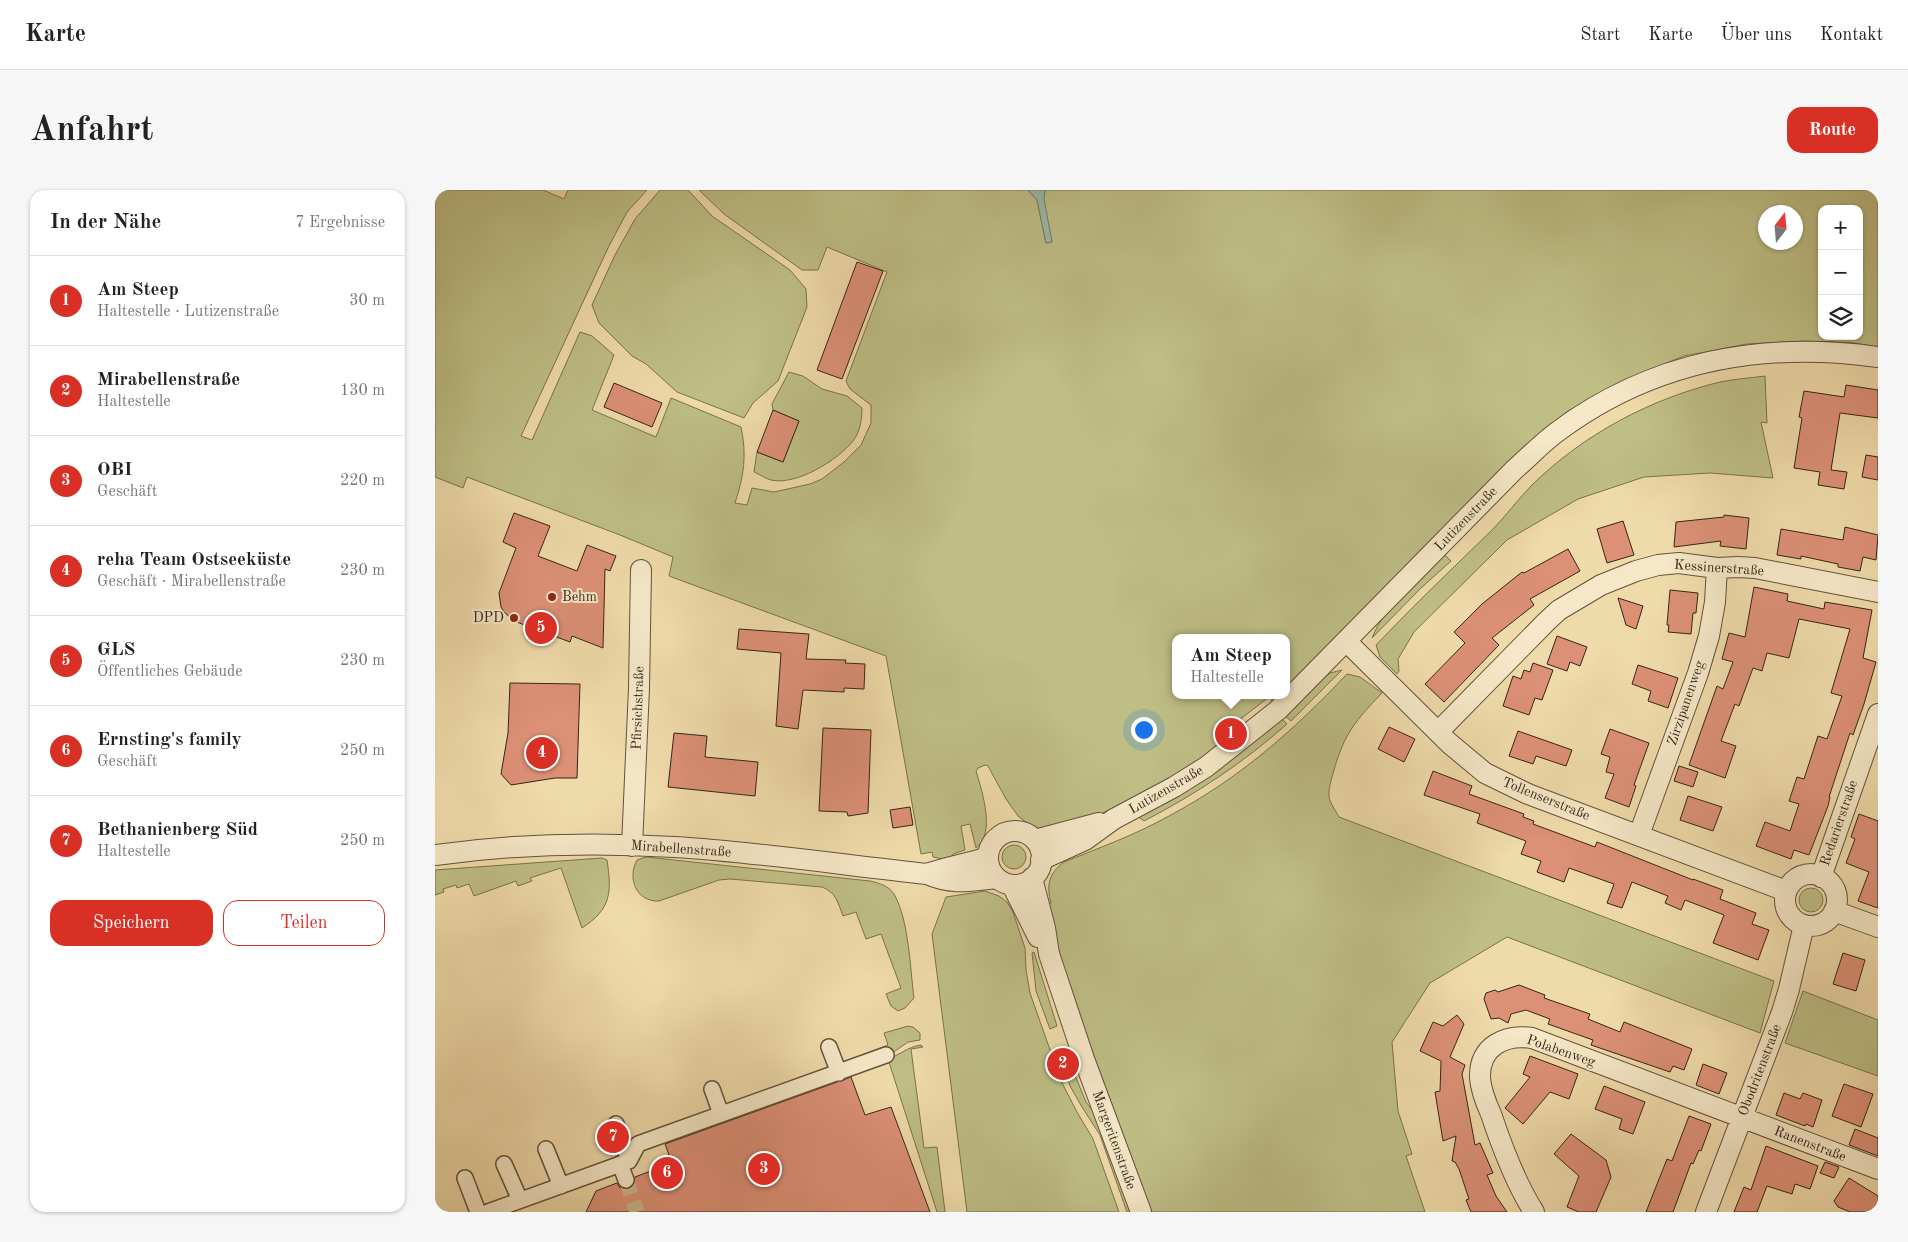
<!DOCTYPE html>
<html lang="de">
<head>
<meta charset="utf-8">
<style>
  body { margin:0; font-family:"Old Standard TT",serif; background:#f6f6f6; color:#222 }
  .controls { position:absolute; right:15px; top:15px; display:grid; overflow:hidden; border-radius:10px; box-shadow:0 1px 4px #0004 }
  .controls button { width:45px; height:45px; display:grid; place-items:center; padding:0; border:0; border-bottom:1px solid #e0e0e0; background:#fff; color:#222; font:25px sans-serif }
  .compass { position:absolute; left:1323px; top:15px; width:45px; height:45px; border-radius:50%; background:#fff; box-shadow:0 1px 4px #0004; rotate:16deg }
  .you { position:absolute; left:708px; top:539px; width:18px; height:18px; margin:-12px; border:4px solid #fff; border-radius:50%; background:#1a73e8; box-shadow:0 0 0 8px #1a73e833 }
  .badge { display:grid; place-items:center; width:32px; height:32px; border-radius:50%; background:#d93025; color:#fff; font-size:16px; font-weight:700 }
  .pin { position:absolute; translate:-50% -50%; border:2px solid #fff; box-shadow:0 1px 5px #0006 }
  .popup { position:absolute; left:737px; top:444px; width:118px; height:65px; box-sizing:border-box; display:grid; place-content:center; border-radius:10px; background:#fff; filter:drop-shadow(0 1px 4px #0005); font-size:16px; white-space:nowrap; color:#767676 }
  .popup b { font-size:19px; color:#222 }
  .popup::after { content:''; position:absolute; left:50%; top:100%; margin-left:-10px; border:10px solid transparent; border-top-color:#fff }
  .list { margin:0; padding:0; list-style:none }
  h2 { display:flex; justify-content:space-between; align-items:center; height:65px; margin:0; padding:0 20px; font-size:21px }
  h2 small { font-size:16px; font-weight:400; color:#767676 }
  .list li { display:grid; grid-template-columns:32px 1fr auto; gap:15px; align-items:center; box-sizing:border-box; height:90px; padding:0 20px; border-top:1px solid #e0e0e0 }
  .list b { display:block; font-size:19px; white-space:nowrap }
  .list p { margin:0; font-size:16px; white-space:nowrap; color:#767676 }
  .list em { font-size:16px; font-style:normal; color:#767676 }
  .actions { display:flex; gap:10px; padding:15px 20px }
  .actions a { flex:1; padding:11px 0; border:1px solid #d93025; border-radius:15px; text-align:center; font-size:18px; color:#d93025 }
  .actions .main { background:#d93025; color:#fff }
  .icon { flex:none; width:28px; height:28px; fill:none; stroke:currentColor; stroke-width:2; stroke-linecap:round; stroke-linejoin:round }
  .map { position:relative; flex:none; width:1443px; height:1022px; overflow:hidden; border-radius:15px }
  header { display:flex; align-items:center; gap:30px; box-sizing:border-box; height:70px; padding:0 25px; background:#fff; border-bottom:1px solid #e0e0e0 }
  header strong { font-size:24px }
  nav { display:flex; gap:28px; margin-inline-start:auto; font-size:18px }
  .intro { display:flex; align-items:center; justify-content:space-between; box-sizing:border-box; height:120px; padding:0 30px }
  h1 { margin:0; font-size:35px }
  .button { padding:12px 22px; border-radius:15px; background:#d93025; color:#fff; font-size:18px; font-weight:700 }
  main { display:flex; gap:30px; padding:0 30px }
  aside { flex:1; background:#fff; border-radius:15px; box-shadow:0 1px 4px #0004 }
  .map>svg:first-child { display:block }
  .green { fill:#bebe85; stroke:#7a724f; fill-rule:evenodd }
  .water { fill:#9abaab; stroke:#727e71 }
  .building { fill:#dc9076; stroke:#362519 }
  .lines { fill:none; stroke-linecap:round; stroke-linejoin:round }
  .pedestrian-tunnel { stroke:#cab68c; stroke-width:15; stroke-dasharray:15 8; stroke-linecap:butt }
  .pedestrian-casing { stroke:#64523d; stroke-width:18 }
  .minor-casing { stroke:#64523d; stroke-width:22 }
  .pedestrian { stroke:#f5e7c7; stroke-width:15 }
  .minor { stroke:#f5e7c7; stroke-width:20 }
  .poi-dot { fill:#8f2418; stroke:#f5e7c7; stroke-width:2 }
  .labels { text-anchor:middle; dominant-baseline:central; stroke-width:4; stroke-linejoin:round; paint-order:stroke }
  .street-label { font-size:14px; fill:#362519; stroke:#f5e7c7 }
  .poi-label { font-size:14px; fill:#362519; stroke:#f5e7c7; text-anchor:start }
</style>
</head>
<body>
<header>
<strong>Karte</strong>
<nav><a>Start</a><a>Karte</a><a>Über uns</a><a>Kontakt</a></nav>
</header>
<div class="intro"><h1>Anfahrt</h1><a class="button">Route</a></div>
<main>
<aside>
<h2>In der Nähe<small>7 Ergebnisse</small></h2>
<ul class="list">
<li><span class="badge">1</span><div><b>Am Steep</b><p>Haltestelle · Lutizenstraße</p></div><em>30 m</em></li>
<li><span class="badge">2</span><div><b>Mirabellenstraße</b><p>Haltestelle</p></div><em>130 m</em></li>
<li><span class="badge">3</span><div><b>OBI</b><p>Geschäft</p></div><em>220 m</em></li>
<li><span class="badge">4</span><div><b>reha Team Ostseeküste</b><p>Geschäft · Mirabellenstraße</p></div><em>230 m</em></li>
<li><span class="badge">5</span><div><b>GLS</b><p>Öffentliches Gebäude</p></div><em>230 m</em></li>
<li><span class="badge">6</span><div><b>Ernsting's family</b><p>Geschäft</p></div><em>250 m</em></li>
<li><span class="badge">7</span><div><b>Bethanienberg Süd</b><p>Haltestelle</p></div><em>250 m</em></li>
</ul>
<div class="actions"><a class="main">Speichern</a><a>Teilen</a></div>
</aside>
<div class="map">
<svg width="1443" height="1022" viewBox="0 0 1443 1022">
  <rect width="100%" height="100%" fill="#efdaa9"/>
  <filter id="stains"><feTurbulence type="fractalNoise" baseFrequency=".004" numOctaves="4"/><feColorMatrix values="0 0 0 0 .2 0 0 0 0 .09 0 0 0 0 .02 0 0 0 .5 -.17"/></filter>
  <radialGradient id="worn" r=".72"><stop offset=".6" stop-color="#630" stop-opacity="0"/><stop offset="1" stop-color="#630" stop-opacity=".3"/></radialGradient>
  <path class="green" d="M0,0h108l21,9 4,-9h79l-20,22 -19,36 -87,188 11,4 48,-108 12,4 22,19 -22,55 64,27 15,-39 70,29c6,29 3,48 -6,76l12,2 5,-17 22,4 36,-8 12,-5 22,-17 17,-17 10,-22v-18l-21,-16 -4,-8 41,-109 -60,-25 -9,23h-16l-78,-56 -25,-24h329l9,10 9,43 6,-1 -9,-43 2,-9h833v157l-24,-4 -48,-2 -59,3 -63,12 -50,20 -66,35 -57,48 -225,230v-51h-110v57h104l-7,7 -4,-5 -53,41 5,7 -48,32 -78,40 -53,13 -15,-7 -9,-7 -12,-17 -18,-33 -3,-1 -7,3 -2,3c6,20 20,63 0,77l-6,-24 -9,2 4,24 -12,4 -2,3 -8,2 -10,-2 -1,-5 -11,2 -35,-198 -217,-80 4,-19 -53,-22 -153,-58 -4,11 -28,-11zM1387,19h37v127h-37zM1330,22h30v30h-30z
    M225,0h28l24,26 78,54 16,19 1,18 -29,74 -25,22 -9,15 -67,-26 -31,-28 -14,-8 -33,-33 -7,-18 23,-50 20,-36z
    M354,182l14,4 19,13 25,7 15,12c0,12 -2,24 -9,33 -15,19 -57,45 -82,39 -5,-1 -12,-6 -17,-8l3,-20 26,10 16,-41 -26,-11 -1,-6z
    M1330,186l2,47 -6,-1 12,56 -63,-5 -66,4 -66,22 -71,41 -93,92 -16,27 1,12 -2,3 -17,-17 -4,-12c38,-40 77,-77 116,-115 14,-14 26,-31 40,-45 52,-51 118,-86 188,-103 15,-3 30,-4 45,-6z
    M1009,364l7,7 -31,28 -48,49 5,-11 7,-11z
    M907,480l-51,51 -6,-5 37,-37 8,-6z
    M912,484l13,3 22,16c-26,27 -38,41 -48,77 -2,8 -6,18 -5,27 1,6 7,14 10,20l435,164 -14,52 -253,-96 -77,46 -38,59 6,69 14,43 -6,2 19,56h-273l-98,-264 -9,-43 6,-2c-5,-18 -2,-30 13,-41 35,-14 71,-27 105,-46 71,-38 123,-84 178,-142z
    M847,529l5,5c-44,39 -91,70 -143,97l-7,-5z
    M567 667a12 12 0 1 1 24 0a12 12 0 1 1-24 0Z
    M211,667l224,24c9,2 19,5 24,13 15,26 16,74 20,104l-9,10 -7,3 -7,-5 -5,-12 15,-6 -20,-54 -15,5 -10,-27 -13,4c-5,-13 -7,-24 -21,-29l-92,-8 -11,1 -60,21c-23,1 -32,-23 -22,-41z
    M167,668l5,2c5,33 4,49 -25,68l-21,-60 -31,10 2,3 -14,5 -2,-5 -42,15 -5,-12 -12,4 -1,-3 -13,4 1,3 -9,3v-25z
    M1364 710a12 12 0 1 1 24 0a12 12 0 1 1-24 0Z
    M550,701l14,5 8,6 6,10 12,36 1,22 4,23 13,37 18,51 16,31 16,27 26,73h-152l-35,-278 14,-37z
    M599,762l23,74 -7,3 -14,-38 -4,-38z
    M1368,801l75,29v56l-93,-33z
    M473,836l5,1 7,6v7l-12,2 -13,9 -46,14 -2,-4 41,-16 -4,-12z
    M486,855l2,2 -12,2 13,99 13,-1 8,65h-8l-49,-153c12,-4 19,-12 33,-14z
    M639,883l12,29 13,17 36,93h-8l-27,-77 -18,-28 -12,-21 -3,-11z"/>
  <path class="water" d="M593,0h17l-1,9 8,43 -6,1 -9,-43z"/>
  <path class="building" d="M422,72l26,9 -41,108 -25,-9z
    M179,193l48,20 -10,24 -48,-20z
    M1411,195l32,5v28l-38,-5 -9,57 16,2 -3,17 -26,-4 2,-13 -26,-4 8,-50 -3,-1 5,-26 40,6z
    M338,220l26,11 -16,41 -26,-10z
    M1431,265l12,2v23l-16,-3z
    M79,323l36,13 -12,30 39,15 10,-26 29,11 -6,15 -5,-2 -2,79 -31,-12 -2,6 -56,-21 -10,-9 -3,-5 -2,-14 17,-45 -13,-6z
    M1289,325l25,3 -3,31 -26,-3 1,-5 -47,6 2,-25 48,-5z
    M1188,331l11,34 -27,8 -10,-34z
    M1410,337l33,8 -2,25 -13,-3 -3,14 -22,-4v-3l-37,-8v3l-24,-4 4,-26 62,11z
    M1133,359l12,22 -50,28 4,6 -42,33 7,7 -55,57 -19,-18 40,-41 -11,-11 28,-28 40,-32 2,1z
    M1319,397l34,7 -1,7 37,8 1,-7 47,8 -9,48 13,4 -12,42 -11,31 -3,-2 -21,64h1l-2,9 -19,49 -15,-5 -3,9 -35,-13 9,-24 25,9 9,-27 -10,-3 8,-24 7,2 14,-43 9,3 15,-43 -11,-3 19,-64 -51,-10 -10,39 -22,-5 -5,18 -9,-3 -14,38 -4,-2 -14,37 15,5 -11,32 -36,-13 28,-79 6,3 10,-27 -11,-3 7,-26 16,4z
    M1235,400l28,3 -2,20h-3l-2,21 -23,-2 1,-7h-2z
    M1183,408l25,8 -7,23 -10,-4z
    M304,439l70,5 -3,25 40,1 -1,3 20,1 -1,25 -20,-1v4l-41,-2 -5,39 -22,-3 5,-73 -44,-4z
    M1122,446l30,11 -7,19 -10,-4 -3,9 -20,-7z
    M1098,473l20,7 -11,30 -7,-2 -6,17 -26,-9 10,-30 8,3 3,-9 6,2z
    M1203,475l40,13 -10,30 -20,-7 3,-10 -19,-7z
    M75,493l70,1 -3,94h-22l-44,7 -10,-11 7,-41z
    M954,537l26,12 -11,23 -26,-13z
    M388,538l48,2 -3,83 -20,3 -1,-4 -28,-1z
    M1175,539l39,14 -15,42 2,1 -7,21 -24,-9 9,-24 -8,-2 4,-15 -9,-3z
    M1083,541l54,19 -6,16 -30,-10 -3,8 -24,-8z
    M239,543l33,3 -2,21 53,5 -3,34 -87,-9z
    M1244,576l19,6 -5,15 -19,-6z
    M998,581l39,15 -3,8 55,20 -1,3 11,4 -1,3 62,23 2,-5 96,38v-1l30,11 -3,9 36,14 -4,11 17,6 -11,30 -45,-17 11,-28 -39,-15 -4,10 -16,-7 3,-7 -36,-14 -10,26 -15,-5 7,-19 -45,-16 -5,14 -27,-10 4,-11 -20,-7 5,-13 -49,-18 3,-9 -56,-19z
    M1253,606l34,11 -9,24 -33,-11z
    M475,617l3,18 -20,3 -3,-18z
    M1424,624l19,7v87l-20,-7 11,-29 -23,-9 9,-24 -4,-2z
    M1408,763l22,7 -9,31 -23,-7z
    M1084,795l26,10 -1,3 46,16 -2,5 32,13 4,-10 68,27 -8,21 -11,-4 -3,6 -79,-27 2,-5 -45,-16 2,-5 -24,-9 -15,4 -3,9 -9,-5 -8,1 -7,-20 2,-6 9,-3 3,2z
    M1022,825l7,9 -14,33 15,8 -3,9 13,71 5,-2 13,30 -6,2 9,21 11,16h-36l-5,-12 3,-1 -10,-30 -4,-7 -3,-1 4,-25 -13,5 -8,-49 5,-1 1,-30 -21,-10 13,-29 10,4z
    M1095,866l48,18 -9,25 -19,-7 -27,32 -18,-16 25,-31 -7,-3z
    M1268,874l24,9 -8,21 -23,-9z
    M416,887l14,38 26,-8 39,105h-344l10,-21 21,-8 3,5 9,1 4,-3 2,-9 37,-14 -7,-19z
    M1409,894l29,10 -12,33 -29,-11z
    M1169,896l41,16 -12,32 -14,-5 3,-10 -27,-10z
    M1349,903l16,6 3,-6 19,7 -9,27 -7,-3 -1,2 -29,-11z
    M1254,926l22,8 -10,27 -2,-1 -6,14 -2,-1 -18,49h-27l21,-53 5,2z
    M1420,939l23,9v18l-29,-11z
    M1136,944l35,26 5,17 -15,35h-17l-12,-5 12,-31 -25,-22z
    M1331,956l52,20 -8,23 -15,-5 -3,10 -25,-8 -10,26h-23l10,-25 7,3z
    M1390,972l14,5 -5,11 -14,-5z
    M1414,988l29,18v6l-6,10h-22l-12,-5 -4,-6z"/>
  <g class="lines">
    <path class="pedestrian-tunnel" d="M191,990l11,32"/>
    <g class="pedestrian-casing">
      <path id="pedestrian" d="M394,857l10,26
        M277,899l9,25
        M181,934l13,37
        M111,959l15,37
        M69,974l16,36
        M185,974l6,16
        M30,988l13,34
        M53,1022l141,-51 9,-17 248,-89"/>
    </g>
    <g class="minor-casing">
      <path id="minor" d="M912,452l102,101 36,30 43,21 258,97
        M1003,542l108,-110 13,-12 42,-25 35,-14 22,-6 21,-2 38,5 21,-1 17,1 123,24
        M553 668a27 27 0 1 1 54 0a27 27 0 1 1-54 0Z
        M1204,645l59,-162 11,-37 6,-34 2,-34
        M600,650l64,-17
        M197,656l7,-158 2,-118
        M0,665c79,-11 159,-13 239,-8 84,5 169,18 253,27 24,11 43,7 69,4
        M606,670l44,-20 29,-21 60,-32 32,-20 72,-57 237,-241c14,-12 27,-26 42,-37 95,-71 206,-91 321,-75
        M492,684c20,-7 40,-10 61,-17
        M1350 710a26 26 0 1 1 52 0a26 26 0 1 1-52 0Z
        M1386,687l57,-163
        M597,688l13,50 4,26 35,105 57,153
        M577,695l26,52
        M1399,721l44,16
        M1099,1022c-19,-30 -32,-65 -43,-98 -5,-11 -10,-24 -11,-36 -1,-32 25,-44 52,-40l346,131
        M1271,1022l76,-200 7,-23 15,-64"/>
    </g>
    <use href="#pedestrian" class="pedestrian"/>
    <use href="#minor" class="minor"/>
  </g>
  <g class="poi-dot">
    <circle cx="117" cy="407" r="5"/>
    <circle cx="79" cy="428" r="5"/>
  </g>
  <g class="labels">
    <g class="street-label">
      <text transform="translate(1031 329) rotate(-46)">Lutizenstraße</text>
      <text transform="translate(1284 378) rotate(4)">Kessinerstraße</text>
      <text transform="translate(1251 513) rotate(-71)">Zirzipanenweg</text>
      <text transform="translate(203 518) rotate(-88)">Pfirsichstraße</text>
      <text transform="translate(731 600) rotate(-30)">Lutizenstraße</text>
      <text transform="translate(1111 609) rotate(22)">Tollenserstraße</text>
      <text transform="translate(1404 633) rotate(-71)">Redarierstraße</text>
      <text transform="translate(246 659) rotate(4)">Mirabellenstraße</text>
      <text transform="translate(1126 861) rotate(19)">Polabenweg</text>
      <text transform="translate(1325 880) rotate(-69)">Obodritenstraße</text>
      <text transform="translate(679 950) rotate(70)">Margeritenstraße</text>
      <text transform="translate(1375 954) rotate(21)">Ranenstraße</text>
    </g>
    <g class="poi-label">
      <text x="127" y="407">Behm</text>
      <text x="69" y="428" text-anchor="end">DPD</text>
    </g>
  </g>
  <rect width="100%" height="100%" filter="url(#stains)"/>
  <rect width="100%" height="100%" fill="url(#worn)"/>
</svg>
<div class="controls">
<button>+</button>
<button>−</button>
<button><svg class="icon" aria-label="layers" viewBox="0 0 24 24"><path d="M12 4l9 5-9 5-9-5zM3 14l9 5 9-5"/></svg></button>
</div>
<svg class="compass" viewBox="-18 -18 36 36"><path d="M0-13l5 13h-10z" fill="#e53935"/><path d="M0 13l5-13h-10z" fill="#767676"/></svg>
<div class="you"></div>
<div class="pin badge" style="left:796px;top:544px">1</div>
<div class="popup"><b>Am Steep</b>Haltestelle</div>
<div class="pin badge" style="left:628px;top:874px">2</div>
<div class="pin badge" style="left:329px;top:979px">3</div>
<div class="pin badge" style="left:107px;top:563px">4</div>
<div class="pin badge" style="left:106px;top:438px">5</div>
<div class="pin badge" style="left:232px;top:983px">6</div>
<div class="pin badge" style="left:178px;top:947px">7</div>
</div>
</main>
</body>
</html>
